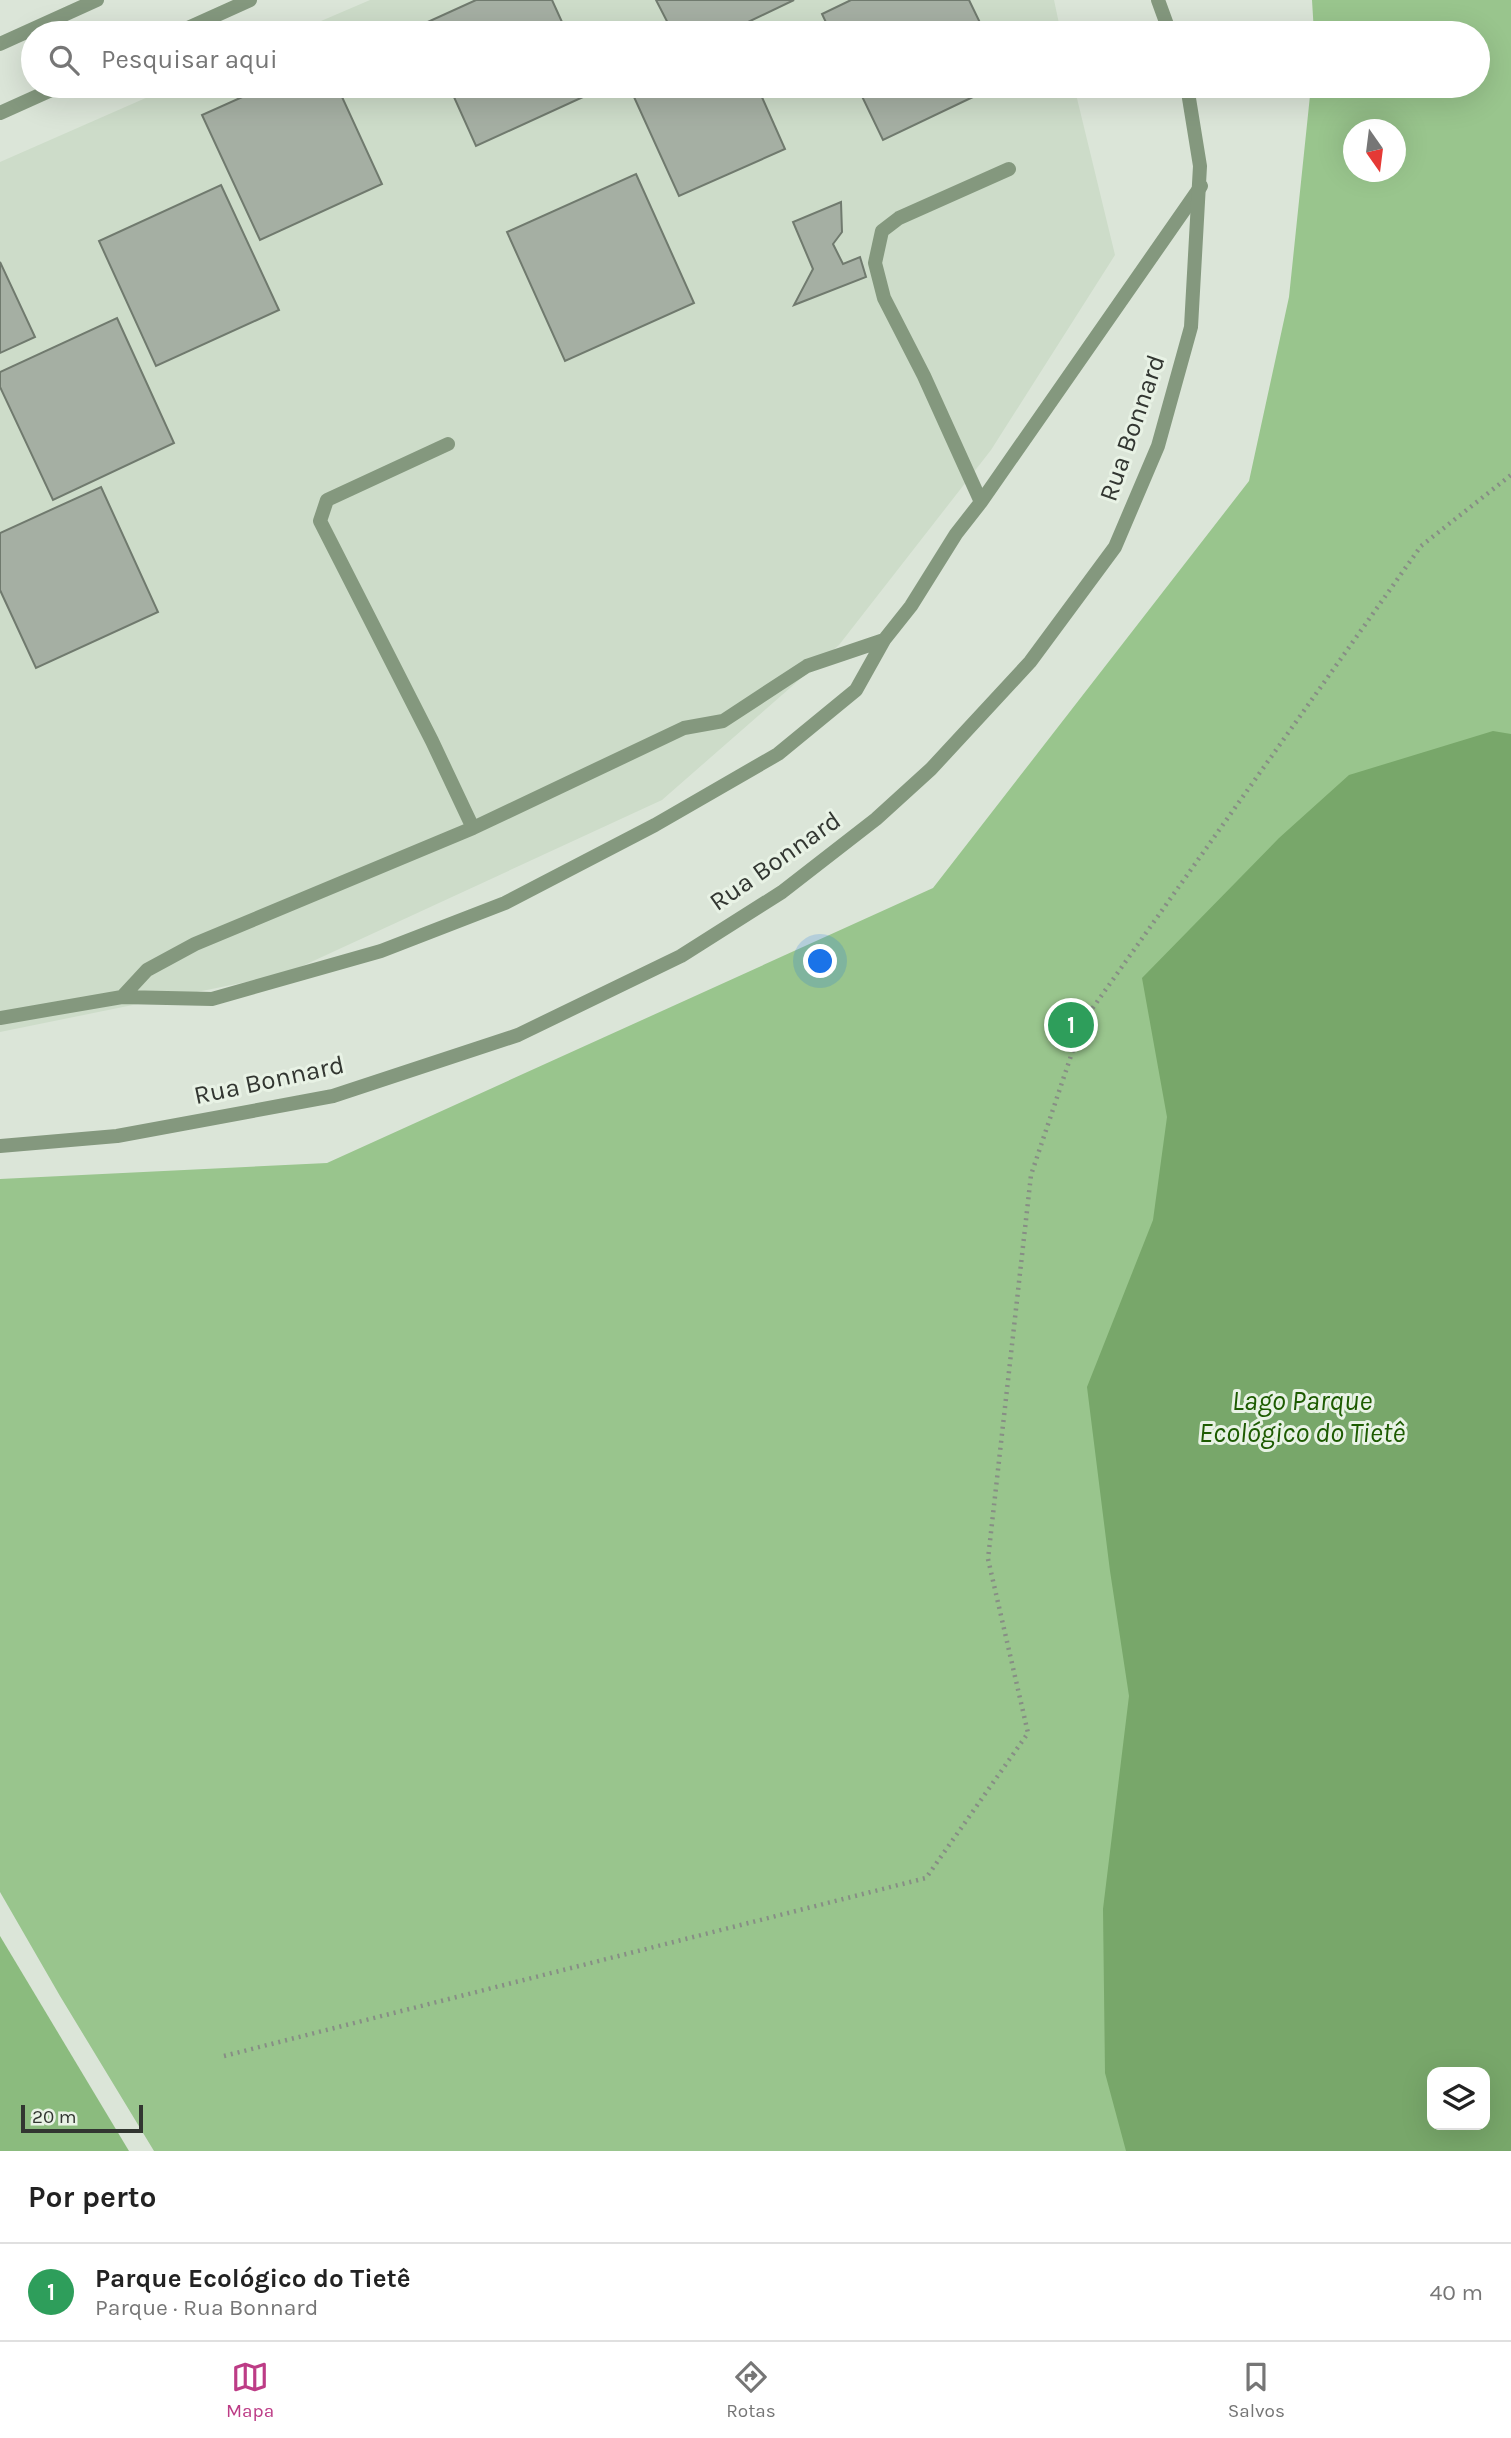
<!DOCTYPE html>
<html lang="pt">
<head>
<meta charset="utf-8">
<style>
  body { margin:0; font-family:Karla,sans-serif; background:#f2f2f2; color:#222 }
  .controls { position:absolute; right:21px; bottom:21px; display:grid; overflow:hidden; border-radius:14px; box-shadow:0 7px 28px #0002 }
  .controls button { width:63px; height:63px; display:grid; place-items:center; padding:0; border:0; border-bottom:2px solid #e0e0e0; background:#fff; color:#222; font:35px sans-serif }
  .compass { position:absolute; left:1343px; top:119px; width:63px; height:63px; border-radius:50%; background:#fff; box-shadow:0 7px 28px #0002; rotate:166deg }
  .scale { position:absolute; left:21px; bottom:18px; width:122px; box-sizing:border-box; padding-left:7px; border:4px solid #323631; border-top:0; font-size:19px; line-height:24px; white-space:nowrap; color:#323631; -webkit-text-stroke:5px #e8f2e5; paint-order:stroke }
  .you { position:absolute; left:821px; top:962px; width:24px; height:24px; margin:-18px; border:5px solid #fff; border-radius:50%; background:#1a73e8; box-shadow:0 0 0 10px #1a73e833 }
  .badge { display:grid; place-items:center; width:46px; height:46px; border-radius:50%; background:#bd3c86; color:#fff; font-size:23px; font-weight:700 }
  .pin { position:absolute; translate:-50% -50%; border:4px solid #fff; box-shadow:0 2px 7px #0006 }
  .list { margin:0; padding:0; list-style:none }
  h2 { display:flex; justify-content:space-between; align-items:center; height:91px; margin:0; padding:0 28px; font-size:30px }
  h2 small { font-size:23px; font-weight:400; color:#767676 }
  .list li { display:grid; grid-template-columns:46px 1fr auto; gap:21px; align-items:center; box-sizing:border-box; height:98px; padding:0 28px; border-top:2px solid #e0e0e0 }
  .list b { display:block; font-size:26px; white-space:nowrap }
  .list p { margin:0; font-size:23px; white-space:nowrap; color:#767676 }
  .list em { font-size:23px; font-style:normal; color:#767676 }
  .icon { flex:none; width:38px; height:38px; fill:none; stroke:currentColor; stroke-width:2; stroke-linecap:round; stroke-linejoin:round }
  .map { position:relative; flex:none; width:1511px; height:2151px; overflow:hidden }
  .search { position:absolute; background:#fff; box-shadow:0 7px 28px #0002; left:21px; right:21px; top:21px; height:77px; display:flex; align-items:center; gap:18px; box-sizing:border-box; padding:0 24px; border-radius:38px; color:#767676; font-size:26px }
  .sheet { height:189px; background:#fff }
  nav { display:flex; justify-content:space-around; align-items:center; box-sizing:border-box; height:98px; border-top:2px solid #e0e0e0; background:#fff; font-size:19px; color:#767676 }
  nav a { display:grid; justify-items:center; gap:4px }
  nav .on { color:#bd3c86 }
  .map>svg:first-child { display:block }
  .built { fill:#cddcc9 }
  .green { fill:#99c58d; fill-rule:evenodd }
  .forest { fill:#8bbb7e }
  .water { fill:#78a76a; fill-rule:evenodd }
  .building { fill:#a5afa3; stroke:#707a6e; stroke-width:2 }
  .lines { fill:none; stroke-linecap:round; stroke-linejoin:round }
  .path { stroke:#878e85; stroke-width:4.5; stroke-dasharray:2 5; stroke-linecap:butt }
  .lane { stroke:#84987e; stroke-width:14 }
  .street { stroke:#84987e; stroke-width:14 }
  .labels { text-anchor:middle; dominant-baseline:central; stroke-width:6; stroke-linejoin:round; paint-order:stroke }
  .street-label { font-size:26px; fill:#323631; stroke:#e8f2e5 }
  .water-label { font-size:28px; font-style:italic; fill:#1d5b01; stroke:#e8f2e5 }
</style>
</head>
<body>
<div class="map">
<svg width="1511" height="2151" viewBox="0 0 1511 2151">
  <rect width="100%" height="100%" fill="#dbe5d8"/>
  <path class="built" d="M370,0h684l7,33h-768z
    M173,86h901l41,169 -124,195 -152,195 -177,155 -377,174 -285,58v-870z"/>
  <path class="green" d="M1312,0h199v2151h-1357l-94,-155 -60,-104v-713l327,-16 606,-275 316,-407 40,-184 22,-211h167v-53h-164zM1354,130h42v42h-42zM1432,2072h53v53h-53z"/>
  <path class="forest" d="M0,1936l129,215h-129z"/>
  <path class="water" d="M1493,731l18,3v1417h-385l-21,-78 -2,-164 26,-213 -19,-125 -23,-184 66,-167 14,-103 -25,-139 137,-140 70,-63zM1432,2072h53v53h-53z"/>
  <path class="building" d="M476,0h76l15,33h-142l-4,-8z
    M656,0h138l-69,33h-52z
    M851,0h118l16,33h-154l-9,-19z
    M267,86h70l45,98 -122,56 -58,-125z
    M449,86h142l3,6 -118,54z
    M629,86h128l28,63 -106,47z
    M857,86h139l-113,54z
    M636,174l58,129 -129,58 -58,-129z
    M221,185l58,125 -123,56 -57,-125z
    M841,202l1,30 -9,12 10,20 17,-7 6,20 -72,28 19,-36 -20,-47z
    M0,262l35,75 -35,16z
    M117,318l57,125 -121,57 -53,-113v-15z
    M101,487l57,125 -122,56 -36,-78v-57z"/>
  <g class="lines">
    <path class="path" d="M224,2056l702,-178 102,-145 -40,-174 43,-384 51,-152 339,-477 90,-71"/>
    <path class="lane" d="M448,444l-121,56 -7,21 112,220 41,87
      M981,502l-57,-126 -40,-78 -9,-35 7,-32 17,-13 110,-49
      M122,997l25,-27 48,-26 278,-116 211,-100 39,-7 84,-55 77,-26
      M0,1018l122,-21 90,2 169,-48 124,-48 150,-78 123,-71 78,-64 28,-50 27,-34 45,-72 25,-32 220,-316"/>
    <path class="street" d="M1158,0l12,33
      M177,33l73,-33
      M0,44l97,-44
      M0,113l60,-27
      M0,1146l117,-10 216,-40 185,-61 163,-79 101,-64 94,-73 55,-50 99,-107 85,-115 43,-101 33,-119 9,-161 -13,-80"/>
  </g>
  <g class="labels">
    <g class="street-label">
      <text transform="translate(1132 428) rotate(-71)">Rua Bonnard</text>
      <text transform="translate(775 861) rotate(-35)">Rua Bonnard</text>
      <text transform="translate(269 1080) rotate(-12)">Rua Bonnard</text>
    </g>
    <g class="water-label">
      <text x="1302" y="1400">Lago Parque<tspan x="1302" dy="32">Ecológico do Tietê</tspan></text>
    </g>
  </g>
</svg>
<div class="controls">
<button><svg class="icon" aria-label="layers" viewBox="0 0 24 24"><path d="M12 4l9 5-9 5-9-5zM3 14l9 5 9-5"/></svg></button>
</div>
<svg class="compass" viewBox="-18 -18 36 36"><path d="M0-13l5 13h-10z" fill="#e53935"/><path d="M0 13l5-13h-10z" fill="#767676"/></svg>
<div class="scale">20 m</div>
<div class="you"></div>
<div class="pin badge" style="left:1071px;top:1025px;background:#2e9e5b">1</div>
<div class="search"><svg class="icon" aria-label="search" viewBox="0 0 24 24"><circle cx="10" cy="10" r="6"/><path d="M15 15l6 6"/></svg>Pesquisar aqui</div>
</div>
<section class="sheet">
<h2>Por perto<small></small></h2>
<ul class="list">
<li><span class="badge" style="background:#2e9e5b">1</span><div><b>Parque Ecológico do Tietê</b><p>Parque · Rua Bonnard</p></div><em>40 m</em></li>
</ul>
</section>
<nav>
<a class="on"><svg class="icon" aria-label="map" viewBox="0 0 24 24"><path d="M3 6l6-2 6 2 6-2v14l-6 2-6-2-6 2zM9 4v14M15 6v14"/></svg>Mapa</a>
<a><svg class="icon" aria-label="directions" viewBox="0 0 24 24"><path d="M12 3l9 9-9 9-9-9zM9 14v-3h6M13 9l2 2-2 2"/></svg>Rotas</a>
<a><svg class="icon" aria-label="saved" viewBox="0 0 24 24"><path d="M7 4h10v16l-5-4-5 4z"/></svg>Salvos</a>
</nav>
</body>
</html>
